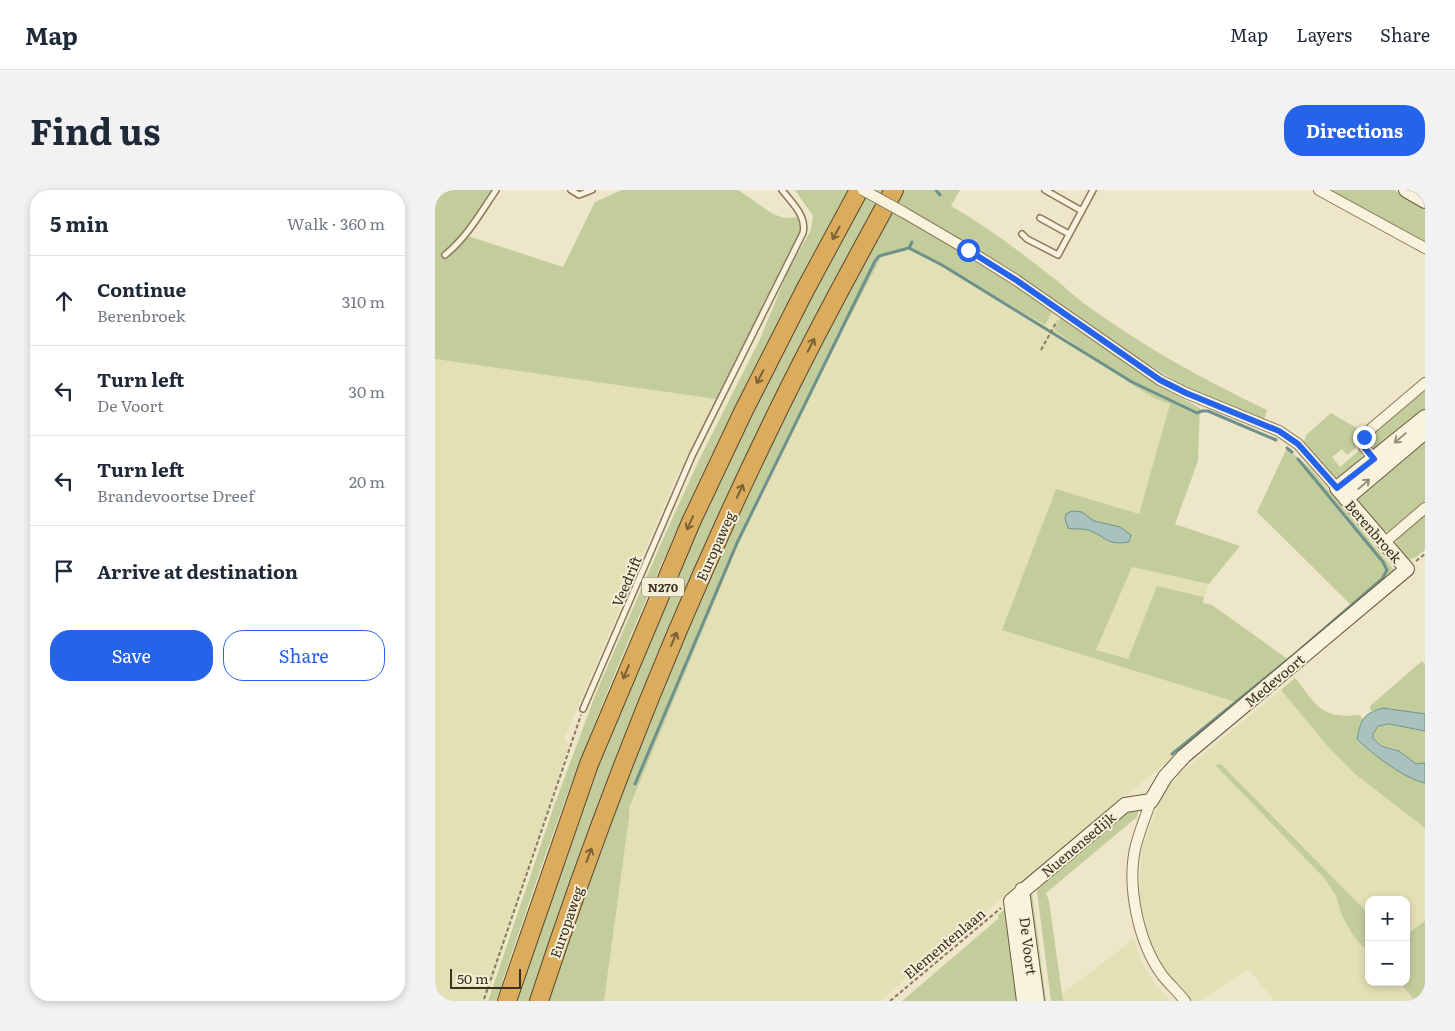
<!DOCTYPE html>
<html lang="en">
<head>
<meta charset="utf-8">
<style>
  body { margin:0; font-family:Literata,serif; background:#f2f2f3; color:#1f2937 }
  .controls { position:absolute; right:15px; bottom:15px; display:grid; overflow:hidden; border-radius:10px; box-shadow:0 2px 8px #0003 }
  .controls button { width:45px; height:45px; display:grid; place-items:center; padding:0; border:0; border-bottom:1px solid #e0e1e3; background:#fff; color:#1f2937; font:25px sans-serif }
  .scale { position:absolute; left:15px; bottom:12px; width:71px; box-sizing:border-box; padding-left:5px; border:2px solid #3b2f20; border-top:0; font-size:14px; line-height:18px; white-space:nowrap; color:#3b2f20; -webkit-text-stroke:4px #f6efd8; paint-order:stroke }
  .stop { position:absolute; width:15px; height:15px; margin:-11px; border:4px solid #2563eb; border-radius:50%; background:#fff }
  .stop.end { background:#2563eb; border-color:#fff; box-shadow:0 1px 5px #0008 }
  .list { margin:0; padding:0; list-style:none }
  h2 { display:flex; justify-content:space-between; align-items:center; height:65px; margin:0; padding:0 20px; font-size:21px }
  h2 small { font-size:16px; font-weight:400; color:#747a83 }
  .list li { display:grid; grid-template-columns:32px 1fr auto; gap:15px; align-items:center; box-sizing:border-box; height:90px; padding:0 20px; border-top:1px solid #e0e1e3 }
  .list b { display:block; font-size:19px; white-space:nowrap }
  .list p { margin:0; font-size:16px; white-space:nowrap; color:#747a83 }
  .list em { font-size:16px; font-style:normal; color:#747a83 }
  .actions { display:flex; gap:10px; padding:15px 20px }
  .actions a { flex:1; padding:11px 0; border:1px solid #2563eb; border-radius:20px; text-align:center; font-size:18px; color:#2563eb }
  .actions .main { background:#2563eb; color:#fff }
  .icon { flex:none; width:28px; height:28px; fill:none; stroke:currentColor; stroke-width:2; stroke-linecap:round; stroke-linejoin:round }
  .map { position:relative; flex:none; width:990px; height:811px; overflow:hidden; border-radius:20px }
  header { display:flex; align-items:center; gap:30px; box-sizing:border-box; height:70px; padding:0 25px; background:#fff; border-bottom:1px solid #e0e1e3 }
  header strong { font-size:24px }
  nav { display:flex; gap:28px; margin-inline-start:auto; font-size:18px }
  .intro { display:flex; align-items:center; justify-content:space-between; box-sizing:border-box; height:120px; padding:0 30px }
  h1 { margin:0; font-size:35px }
  .button { padding:12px 22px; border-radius:20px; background:#2563eb; color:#fff; font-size:18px; font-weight:700 }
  main { display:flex; gap:30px; padding:0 30px }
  aside { flex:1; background:#fff; border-radius:20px; box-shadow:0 2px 8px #0003 }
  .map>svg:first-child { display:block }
  .farmland { fill:#e4e0b5 }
  .green { fill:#c3cd9c; fill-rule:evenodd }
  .water { fill:#a9c2bd; stroke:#6f918b }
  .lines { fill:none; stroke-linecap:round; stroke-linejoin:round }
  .stream { stroke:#6f918b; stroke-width:3 }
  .lane-casing { stroke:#8a785d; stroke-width:8 }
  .street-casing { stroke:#8a785d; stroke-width:12 }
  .secondary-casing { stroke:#6c5a40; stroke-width:16 }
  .highway-casing { stroke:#584631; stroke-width:20 }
  .path { stroke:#8a785d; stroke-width:2; stroke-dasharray:4 2.5; stroke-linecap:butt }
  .lane { stroke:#f9f2dc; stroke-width:5 }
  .street { stroke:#f9f2dc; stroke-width:10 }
  .secondary { stroke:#f9f2dc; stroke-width:14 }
  .highway { stroke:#dbac5b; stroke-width:18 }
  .street-bridge-casing { stroke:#8a785d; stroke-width:12; stroke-linecap:butt }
  .street-bridge { stroke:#f9f2dc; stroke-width:10 }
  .oneway { stroke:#7b6138 }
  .oneway2 { stroke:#9a907e }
  .route { stroke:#2563eb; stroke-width:6 }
  .labels { text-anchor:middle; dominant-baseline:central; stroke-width:4; stroke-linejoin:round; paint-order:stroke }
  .shield { fill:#f6efd8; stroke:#736957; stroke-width:1 }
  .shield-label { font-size:12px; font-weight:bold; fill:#3b2f20 }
  .street-label { font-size:14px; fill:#3b2f20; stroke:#f6efd8 }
</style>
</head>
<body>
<header>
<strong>Map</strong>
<nav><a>Map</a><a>Layers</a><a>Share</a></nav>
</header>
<div class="intro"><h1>Find us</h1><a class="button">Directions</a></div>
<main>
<aside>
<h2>5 min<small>Walk · 360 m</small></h2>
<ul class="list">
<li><svg class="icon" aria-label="ahead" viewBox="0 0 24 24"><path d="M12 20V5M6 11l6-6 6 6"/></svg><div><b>Continue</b><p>Berenbroek</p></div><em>310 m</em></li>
<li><svg class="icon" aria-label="left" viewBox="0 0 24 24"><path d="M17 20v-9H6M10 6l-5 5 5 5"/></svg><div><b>Turn left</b><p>De Voort</p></div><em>30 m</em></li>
<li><svg class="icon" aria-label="left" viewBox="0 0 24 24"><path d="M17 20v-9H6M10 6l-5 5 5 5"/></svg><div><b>Turn left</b><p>Brandevoortse Dreef</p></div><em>20 m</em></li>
<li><svg class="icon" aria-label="arrive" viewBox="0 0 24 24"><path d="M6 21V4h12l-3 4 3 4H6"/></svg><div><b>Arrive at destination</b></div></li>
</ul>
<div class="actions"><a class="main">Save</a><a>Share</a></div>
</aside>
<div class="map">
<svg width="990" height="811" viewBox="0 0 990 811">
  <rect width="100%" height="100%" fill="#eee6c8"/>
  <path class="farmland" d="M475,58l135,77 7,-13 9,5 -6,13 82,58 17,10 16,6 -31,110 -137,116 237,73 -229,188 -130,110h-276l25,-183v-10l117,-282 96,-194 41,-78z
    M0,169l281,40 -30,64 -8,10 -114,266 5,5 -83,257h-51z
    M697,377l77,17 -5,13 -47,-10 -29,72 -32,-9z
    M846,500l50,60 24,24 70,54v93l-19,14v-35h-37v14l-148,-150 -6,1 110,114 11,17 6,20 12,21 15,16v29l31,1 15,18h-141l-25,-32 -49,32h-10l-27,-34 -14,-26 -6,-26 -4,-25 1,-19 3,-26 19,-49 16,-21z
    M699,749l7,22 13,22 17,18h-108l-1,-7z"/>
  <path class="green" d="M0,0h57l-27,45 98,32 32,-65 27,-12h116l35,24 11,4 16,-1 3,8 -87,174 -281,-40z
    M360,0h53c-99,178 -186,361 -260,551 -34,85 -63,173 -92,260h-8l66,-195 42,-113 67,-154 36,-79 61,-121 28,-68 23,-41 2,-14z
    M431,0h22l-130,248 -226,563h-20l69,-199 117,-282z
    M465,0h60l-9,16c35,20 68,45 100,70 13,10 25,22 38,31 57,41 115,73 178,103l-3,10 -75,-31 -45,-27 -107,-75 -143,-86z
    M893,0h66l31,17v36z
    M453,20l17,10 2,-1 81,49 64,44 -7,13 -135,-77 -27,6 -41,78 -96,194 -117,282v10l-25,183h-56l63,-182 124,-308z
    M626,127l95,67 44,24 -2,53 -23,63 65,22 -31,38 -77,-17 -36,83 32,9 29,-73 47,11 -1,6 9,2 77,55 -50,43 -237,-73 54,-141 83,25 31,-110 -16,-6 -17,-10 -83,-58zM647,322l12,9 26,6 11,12 -2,3c-17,3 -29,-7 -44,-13z
    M990,196v26l-47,37 -7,-3 -2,-7 2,-4z
    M896,223l29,17 -3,7 1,9 -11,9 -5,-6 -10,8 8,10 20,-17 4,10 -23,19 -9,-3 -28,-34 2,-7z
    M990,245v68l-34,28h-14l-21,-32z
    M852,258l25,22 83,101 -42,36 -96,-95z
    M990,325v35l-10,8 -8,2 -12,-13 2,-9z
    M987,471l3,3v50l-25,-3 -9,-3h-8l-12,3 -1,-5z
    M860,488c22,27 25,41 64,37l4,4 -3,5 9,27 56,32v45l-70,-54 -24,-24 -50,-60z
    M950,534l40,7v32l-9,1c-6,-4 -11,-9 -17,-13 -9,-6 -19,-2 -26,-13 0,-9 4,-12 12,-14z
    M786,574l148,150v39l-15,-16 -12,-21 -6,-20 -11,-17 -110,-114z
    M696,618l8,1 -2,8 -91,76 3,8 14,100h-12l-15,-117z
    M594,701l3,2 14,108h-3z
    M575,715l8,96h-116l97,-83 -1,-3z
    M990,731v80h-10l-15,-18 -4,-1h10v-47z"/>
  <path class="water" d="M637,321l10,1 12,9 26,6 11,8 -2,7c-23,4 -23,-6 -41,-12 -6,-2 -13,0 -20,-2l-3,-9 1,-5z
    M948,518l42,6v17l-36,-7 -11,2 -5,8v4l8,8 18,5 17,13 9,-1v20c-20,-4 -53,-29 -68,-44 4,-20 6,-25 26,-31z"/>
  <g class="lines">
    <path class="stream" d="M501,0l4,5
      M477,52l-3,6 33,17 190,117 65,31 5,-2h6l68,29
      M852,258l5,4
      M737,564l123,-100 87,-75 5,-9 -4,-8 -85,-103
      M200,594l102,-241 138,-282 4,-5 30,-8"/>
    <g class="lane-casing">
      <path id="lane" d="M136,0l8,5 13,-5
        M610,0l37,21
        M605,28l29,16
        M587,44l5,5 31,16 35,-65
        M10,65c22,-18 35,-41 51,-65
        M148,519l109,-253 111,-223c4,-17 -11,-30 -21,-43"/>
    </g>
    <g class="street-casing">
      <path id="street" d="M884,0l106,58
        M468,22l65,38 48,30 144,100 26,13 93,38 19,13 39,44
        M942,272l-13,-15v-10l8,-9 53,-45
        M949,353l41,-35
        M716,611c-5,14 -11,29 -15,44 -10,39 2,97 26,130 7,9 16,17 23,26"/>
    </g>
    <g class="secondary-casing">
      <path id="secondary" d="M971,0l19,11
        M911,309l79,-67
        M587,700l15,111
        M589,811l-13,-100 114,-96 26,-4 14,-24 19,-21 223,-187 -70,-81 88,-71"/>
    </g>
    <g class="highway-casing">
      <path id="highway" d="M72,811l82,-237 102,-242 53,-112 61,-120 54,-100
        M104,811c65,-198 142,-391 233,-578 38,-79 80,-156 122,-233"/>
    </g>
    <path class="path" d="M606,160l16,-29
      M981,371l9,-7
      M49,809l97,-284
      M455,811l111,-93"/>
    <use href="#lane" class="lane"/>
    <use href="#street" class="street"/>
    <use href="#secondary" class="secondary"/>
    <use href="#highway" class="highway"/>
    <g class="street-bridge-casing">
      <path id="street-bridge" d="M428,0l40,22"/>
    </g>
    <use href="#street-bridge" class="street-bridge"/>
  </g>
  <defs><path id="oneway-shaft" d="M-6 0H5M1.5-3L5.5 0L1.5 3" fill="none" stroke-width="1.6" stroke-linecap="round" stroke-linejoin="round" transform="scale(1.25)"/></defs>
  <g class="oneway">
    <use href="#oneway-shaft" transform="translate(401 43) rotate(119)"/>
    <use href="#oneway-shaft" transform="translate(376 155) rotate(-63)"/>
    <use href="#oneway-shaft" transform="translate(325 187) rotate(117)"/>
    <use href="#oneway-shaft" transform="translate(305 301) rotate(-65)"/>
    <use href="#oneway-shaft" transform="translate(255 333) rotate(114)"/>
    <use href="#oneway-shaft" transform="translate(239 449) rotate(-67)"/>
    <use href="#oneway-shaft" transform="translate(191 482) rotate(113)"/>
    <use href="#oneway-shaft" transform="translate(154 665) rotate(-70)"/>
  </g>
  <g class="oneway2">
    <use href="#oneway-shaft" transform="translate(965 248) rotate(140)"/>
    <use href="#oneway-shaft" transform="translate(929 294) rotate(-41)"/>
  </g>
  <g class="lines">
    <path class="route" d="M533,60l48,30 144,100 26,13 93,38 19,13 39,44 37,-29 -10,-12v-10"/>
  </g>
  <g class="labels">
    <rect class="shield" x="207" y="387.5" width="42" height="19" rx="4"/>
    <g class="shield-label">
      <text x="228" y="397">N270</text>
    </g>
    <g class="street-label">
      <text transform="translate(939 341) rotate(49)">Berenbroek</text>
      <text transform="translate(280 356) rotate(-66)">Europaweg</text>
      <text transform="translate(191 391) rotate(-67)">Veedrift</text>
      <text transform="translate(839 490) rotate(-40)">Medevoort</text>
      <text transform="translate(643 654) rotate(-40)">Nuenensedijk</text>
      <text transform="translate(131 732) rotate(-71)">Europaweg</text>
      <text transform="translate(509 753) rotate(-40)">Elementenlaan</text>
      <text transform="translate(594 756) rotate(83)">De Voort</text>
    </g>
  </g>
</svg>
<div class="controls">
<button>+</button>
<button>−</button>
</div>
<div class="scale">50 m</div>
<div class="stop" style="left:533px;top:60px"></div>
<div class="stop end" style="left:929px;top:247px"></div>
</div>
</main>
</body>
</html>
